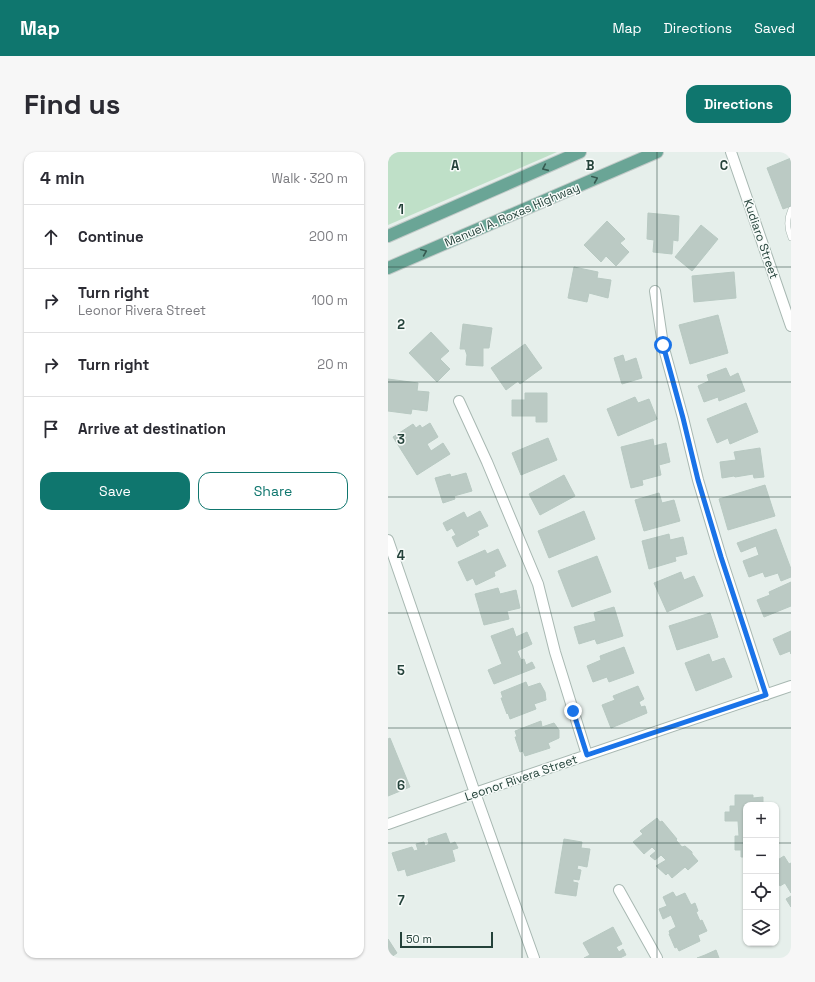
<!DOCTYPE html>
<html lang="en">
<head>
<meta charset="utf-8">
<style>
  body { margin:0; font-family:"Space Grotesk",sans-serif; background:#f7f7f7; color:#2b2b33 }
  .controls { position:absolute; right:12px; bottom:12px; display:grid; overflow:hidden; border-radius:8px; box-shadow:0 1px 3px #0004 }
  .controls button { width:36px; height:36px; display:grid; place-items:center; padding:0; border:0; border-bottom:1px solid #e1e1e2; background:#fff; color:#2b2b33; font:20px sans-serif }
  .scale { position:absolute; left:12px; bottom:10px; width:93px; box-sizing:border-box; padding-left:4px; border:2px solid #24423a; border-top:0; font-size:11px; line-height:14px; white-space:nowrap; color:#24423a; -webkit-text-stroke:3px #f7fbf9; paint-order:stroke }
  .stop { position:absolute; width:12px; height:12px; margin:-9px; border:3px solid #1a73e8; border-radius:50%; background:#fff }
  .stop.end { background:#1a73e8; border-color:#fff; box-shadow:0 1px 4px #0008 }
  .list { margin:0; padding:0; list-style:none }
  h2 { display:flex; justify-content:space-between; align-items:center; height:52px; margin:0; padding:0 16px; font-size:17px }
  h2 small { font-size:13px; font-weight:400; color:#7c7c81 }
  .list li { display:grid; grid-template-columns:26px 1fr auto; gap:12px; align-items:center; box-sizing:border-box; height:64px; padding:0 16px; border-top:1px solid #e1e1e2 }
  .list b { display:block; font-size:15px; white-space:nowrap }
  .list p { margin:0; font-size:13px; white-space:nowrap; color:#7c7c81 }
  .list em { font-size:13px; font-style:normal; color:#7c7c81 }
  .actions { display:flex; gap:8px; padding:12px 16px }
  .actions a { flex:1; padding:9px 0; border:1px solid #0f766e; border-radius:12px; text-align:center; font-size:14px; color:#0f766e }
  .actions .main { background:#0f766e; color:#fff }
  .icon { flex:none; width:22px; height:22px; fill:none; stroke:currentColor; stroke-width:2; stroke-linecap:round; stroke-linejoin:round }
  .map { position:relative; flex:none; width:403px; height:806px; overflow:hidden; border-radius:12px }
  header { display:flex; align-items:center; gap:24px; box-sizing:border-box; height:56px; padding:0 20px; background:#0f766e; color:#fff }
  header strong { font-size:19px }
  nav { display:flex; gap:22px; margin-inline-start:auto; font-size:14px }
  .intro { display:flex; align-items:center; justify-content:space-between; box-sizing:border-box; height:96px; padding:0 24px }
  h1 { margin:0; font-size:28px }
  .button { padding:10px 18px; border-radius:12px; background:#0f766e; color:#fff; font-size:14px; font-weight:700 }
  main { display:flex; gap:24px; padding:0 24px }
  aside { flex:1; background:#fff; border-radius:12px; box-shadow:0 1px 3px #0004 }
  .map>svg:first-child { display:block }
  .green { fill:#bfe0c8 }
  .building { fill:#bbcac4; stroke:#b8c9c2 }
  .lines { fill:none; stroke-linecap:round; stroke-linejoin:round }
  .service-casing { stroke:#a8b8b2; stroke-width:6 }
  .minor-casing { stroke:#a8b8b2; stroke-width:12 }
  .primary-casing { stroke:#c2cac8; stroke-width:14 }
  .service { stroke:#fff; stroke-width:5 }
  .minor { stroke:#fff; stroke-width:10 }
  .primary { stroke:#6aa596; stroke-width:12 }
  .oneway { stroke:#365b51 }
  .route { stroke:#1a73e8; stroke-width:5 }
  .grid { fill:none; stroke:#24423a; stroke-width:1; stroke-opacity:0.55 }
  .labels { text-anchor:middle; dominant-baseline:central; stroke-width:3; stroke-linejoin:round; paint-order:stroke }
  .street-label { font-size:12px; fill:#24423a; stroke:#f7fbf9 }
  .grid-label { font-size:13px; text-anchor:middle; font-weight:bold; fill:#24423a; stroke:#f7fbf9; stroke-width:3; stroke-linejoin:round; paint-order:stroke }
</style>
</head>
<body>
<header>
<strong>Map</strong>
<nav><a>Map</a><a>Directions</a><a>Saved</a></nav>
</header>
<div class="intro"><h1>Find us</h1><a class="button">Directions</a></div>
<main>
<aside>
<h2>4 min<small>Walk · 320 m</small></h2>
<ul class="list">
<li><svg class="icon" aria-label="ahead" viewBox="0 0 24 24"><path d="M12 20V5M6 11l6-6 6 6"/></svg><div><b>Continue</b></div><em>200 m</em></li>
<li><svg class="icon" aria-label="right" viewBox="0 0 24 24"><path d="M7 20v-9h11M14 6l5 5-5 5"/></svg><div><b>Turn right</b><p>Leonor Rivera Street</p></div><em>100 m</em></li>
<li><svg class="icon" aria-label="right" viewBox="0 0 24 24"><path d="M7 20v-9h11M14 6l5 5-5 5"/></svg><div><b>Turn right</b></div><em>20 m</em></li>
<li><svg class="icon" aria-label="arrive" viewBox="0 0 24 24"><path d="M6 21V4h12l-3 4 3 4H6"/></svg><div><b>Arrive at destination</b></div></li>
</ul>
<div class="actions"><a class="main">Save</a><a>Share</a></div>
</aside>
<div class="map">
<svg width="403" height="806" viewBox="0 0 403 806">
  <rect width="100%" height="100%" fill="#e6efeb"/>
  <path class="green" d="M0,0h169l-169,73z"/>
  <path class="building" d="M403,6v48l-8,3 -16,-41z
    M260,61l31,3 -1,25 -5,-1 -1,14 -19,-2 1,-12 -7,-1z
    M219,69l18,18 -5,4 9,9 -13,14 -10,-10 -5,6 -17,-17z
    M313,73l17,14 -26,32 -17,-14z
    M186,115l24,5 -1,6 14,2 -3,18 -19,-5 -2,9 -19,-4z
    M346,120l2,26 -42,4 -2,-26z
    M330,163l10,38 -38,11 -11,-39z
    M75,172l29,4 -3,20h-6v18l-17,-1 1,-10 -2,-6h-5z
    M43,180l18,19 -9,8 10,10 -13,13 -28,-29z
    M137,192l17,24 -22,16 -2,-3 -12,9 -15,-22z
    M235,203l2,7 11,-4 6,20 -20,6 -8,-26z
    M338,216l4,9 8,-4 7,18 -26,10 -1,-4 -14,5 -6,-16 11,-5 -2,-6z
    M0,227l30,4 -1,8 12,1 -2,19 -15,-2 -1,5 -23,-3z
    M137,241h22v29h-11v-6h-24v-16h13z
    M247,245l3,6 11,-4 8,20 -39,17 -11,-27z
    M358,251l12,29 -28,12 -2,-6 -11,5 -10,-24z
    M42,271l8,14 -11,7 4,7 12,-8 7,11 -33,21 -24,-38 20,-13 3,4 4,-3 2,3z
    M160,286l9,22 -36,15 -9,-22z
    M265,287l1,7 12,-3 4,19 -11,3 2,10 -19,5 1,5 -12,3 -10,-41z
    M372,296l4,29 -10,1 -1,-4 -18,3 -1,-1 -12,2 -2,-16 16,-2 -2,-8z
    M78,321l6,18 -18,5 1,3 -12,4 -8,-25 15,-4 1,3z
    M176,323l11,21 -35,19 -11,-21z
    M377,333l10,31 -47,14 -9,-31z
    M271,341l3,10 12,-3 6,21 -36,10 -9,-31z
    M92,359l8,15 -11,5 2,4 -22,12 -5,-10 4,-2 -4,-7 -5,3 -4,-8 21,-11 3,6z
    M196,359l11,28 -46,19 -11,-27z
    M388,377l15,40v8l-10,4 -3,-8 -13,4 -2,-5 -14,5 -6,-16 16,-6 -3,-9 -15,6 -4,-9z
    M281,382l1,6 13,-3 4,17 -12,3 1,4 -27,8 -7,-28z
    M110,397l8,17 -12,6 1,4 -19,9 -3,-7 -6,3 -9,-19 27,-12 2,4z
    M209,404l14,36 -39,15 -14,-36z
    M293,420l3,8 10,-4 9,20 -36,16 -13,-29z
    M403,430v24l-27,11 -7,-17 13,-5 -1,-3z
    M110,436l2,6 16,-4 4,18 -13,3 2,8 -25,6 -9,-31z
    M226,455l9,29 -26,8 -2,-5 -16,5 -5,-17 22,-6 -2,-8z
    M322,461l8,24 -41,13 -8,-24z
    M125,476l3,9 11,-5 5,12 -15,7 4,9 3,-1 2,6 6,-3 3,6 -41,16 -6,-14 14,-6 -11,-28z
    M403,479v23l-1,-3 -10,4 -7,-16z
    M236,495l10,26 -25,9 -2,-5 -14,5 -6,-16 14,-6 -1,-4z
    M321,502l3,8 12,-4 8,19 -36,14 -11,-28z
    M138,530l2,5 12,-4 5,9 1,8 -12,4 2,5 -26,10 -2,-6 -1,1 -6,-16h2l-2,-6z
    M250,534l6,13 -5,3 2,5 4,-1 2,7 -36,15 -9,-23 13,-5 -2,-4z
    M153,569l1,6 12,-4 5,7v8l-11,5 2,5 -25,8 -2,-5 -3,1 -5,-15h2l-2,-6z
    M2,586l20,49 -22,9v-57z
    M347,643h18v3l10,-1v8h-17v52h-5v-7h-6v-14h4l-1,-15h-13v-9h5v-6h5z
    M269,666l3,4 2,-1 15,18 -1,1 6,7 3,-1 7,6v2l6,7 -10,9 -3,-3 -13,11 -4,-5 -2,2 -10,-9 10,-6 -5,-5 -6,5 -5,-4 6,-5 -4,-4 -8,7 -11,-12 10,-8 -3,-3z
    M58,681l4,11 5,-2 3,6 -6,2 3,11 -48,15 -2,-7 -7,2 -6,-18 20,-6 2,4 4,-1 -2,-6 8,-2 1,4 4,-2 -1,-5z
    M176,687l18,3 -1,6 9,1 -3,18 -9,-2 -1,4 4,1 -2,10 -6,-1v3l5,1 -2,13 -21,-3z
    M396,704l5,8 2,-1v30l-6,-10 -5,3 -3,-5 -1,1v-17h1l-1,-4z
    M285,740l3,5 9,-4 6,12 4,-2 3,8 -2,1 4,9 2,-1 5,11 -9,4 2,6 -21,10 -2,-4 -2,1 -6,-14h1l-1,-3 7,-4 -5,-12 -8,4 -4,-10 8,-3 -4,-9z
    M403,744v11l-5,-8z
    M225,775l9,17 -6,3 3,5 4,-3 3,6 -6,3h-36l6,-3 -7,-12z
    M0,787l9,14 -7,5h-2z
    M328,798l3,8h-22l8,-3z"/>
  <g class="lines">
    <g class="service-casing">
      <path id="service" d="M403,57c-4,9 -4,20 0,29"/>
    </g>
    <g class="minor-casing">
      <path id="minor" d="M343,0l60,174
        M267,139l8,54 20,73 15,62 23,77 45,138
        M71,249l28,61 51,122 17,68 32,103
        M0,388l87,253 59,165
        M0,672l87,-31 316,-107
        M231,738l38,68"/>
    </g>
    <g class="primary-casing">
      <path id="primary" d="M0,84l192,-84
        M0,116l269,-116"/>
    </g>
    <use href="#service" class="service"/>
    <use href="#minor" class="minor"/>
    <use href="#primary" class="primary"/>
  </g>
  <defs><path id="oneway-chevron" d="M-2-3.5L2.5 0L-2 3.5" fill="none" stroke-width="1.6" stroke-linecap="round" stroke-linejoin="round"/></defs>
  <g class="oneway">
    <use href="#oneway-chevron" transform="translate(157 16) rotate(156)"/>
    <use href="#oneway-chevron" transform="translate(207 27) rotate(-23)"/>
    <use href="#oneway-chevron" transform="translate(36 100) rotate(-23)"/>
  </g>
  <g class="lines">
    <path class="route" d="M185,559l14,44 179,-60 -45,-138 -23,-77 -15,-62 -20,-73"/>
  </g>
  <path class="grid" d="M134,0v806M269,0v806M0,115h403M0,230h403M0,345h403M0,461h403M0,576h403M0,691h358M388,691h15"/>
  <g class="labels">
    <g class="street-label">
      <text transform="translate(124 63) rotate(-23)">Manuel A. Roxas Highway</text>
      <text transform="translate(373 87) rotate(71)">Kudiaro Street</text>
      <text transform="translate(133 626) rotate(-19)">Leonor Rivera Street</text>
    </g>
  </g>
  <g class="grid-label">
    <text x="67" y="18">A</text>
    <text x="202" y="18">B</text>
    <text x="336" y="18">C</text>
    <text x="13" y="62">1</text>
    <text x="13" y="177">2</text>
    <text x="13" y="292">3</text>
    <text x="13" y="408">4</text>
    <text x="13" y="523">5</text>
    <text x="13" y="638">6</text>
    <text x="13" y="753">7</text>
  </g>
</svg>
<div class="controls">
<button>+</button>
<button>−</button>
<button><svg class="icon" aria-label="locate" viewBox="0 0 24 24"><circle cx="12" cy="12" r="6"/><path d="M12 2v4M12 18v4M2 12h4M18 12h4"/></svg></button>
<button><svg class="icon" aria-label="layers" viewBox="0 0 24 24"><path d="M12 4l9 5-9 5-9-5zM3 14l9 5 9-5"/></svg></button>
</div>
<div class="scale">50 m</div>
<div class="stop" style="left:275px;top:193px"></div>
<div class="stop end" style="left:185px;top:559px"></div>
</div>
</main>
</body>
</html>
